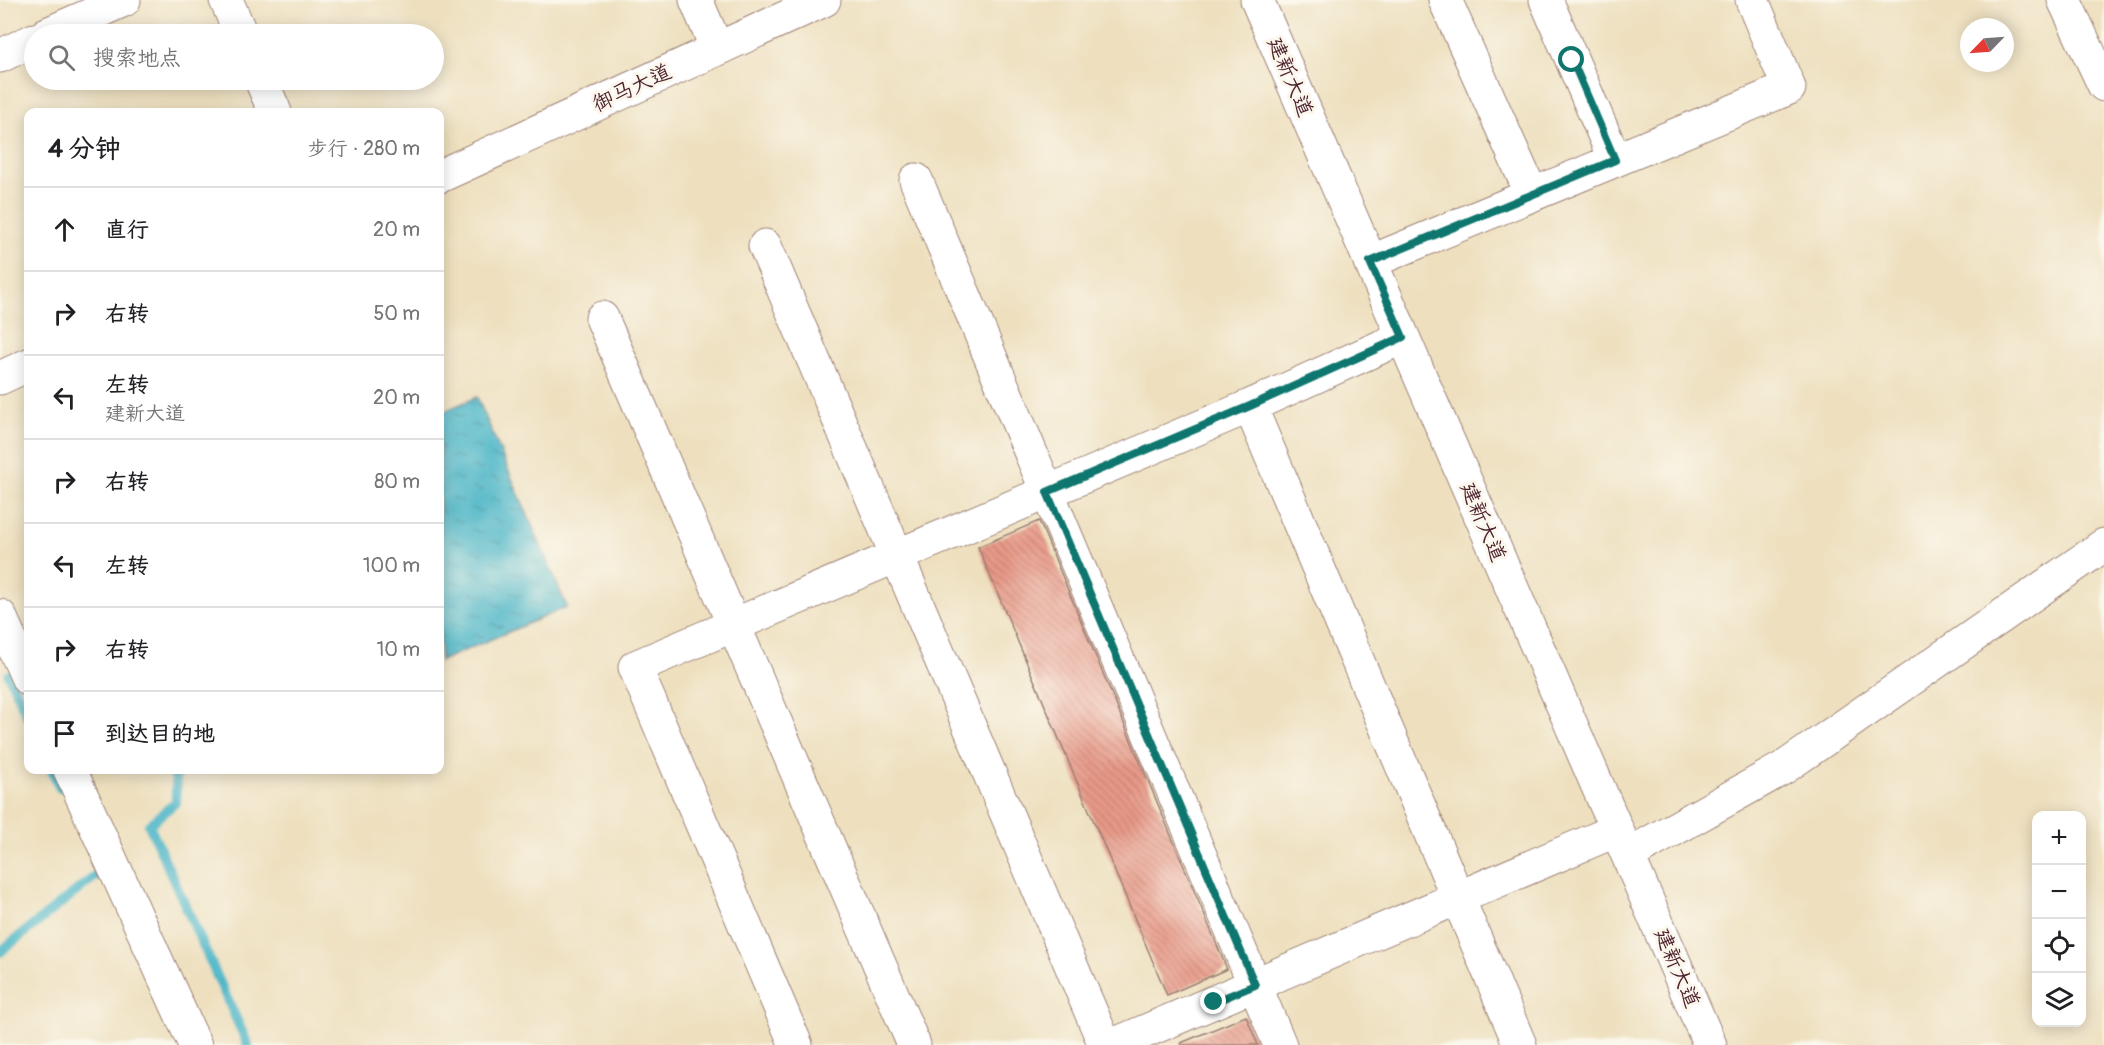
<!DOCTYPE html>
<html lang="zh">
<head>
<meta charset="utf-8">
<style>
  body { margin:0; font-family:Pangolin,"LXGW WenKai TC",sans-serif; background:#f6f6f6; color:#202124 }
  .controls { position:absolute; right:18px; bottom:18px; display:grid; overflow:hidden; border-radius:12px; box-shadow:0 3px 15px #0003 }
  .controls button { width:54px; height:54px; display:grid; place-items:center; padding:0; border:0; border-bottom:2px solid #e0e0e0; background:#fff; color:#202124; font:30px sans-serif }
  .compass { position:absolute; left:1960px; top:18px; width:54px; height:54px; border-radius:50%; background:#fff; box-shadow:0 3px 15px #0003; rotate:245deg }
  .stop { position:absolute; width:18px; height:18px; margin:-14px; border:4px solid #0f766e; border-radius:50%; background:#fff }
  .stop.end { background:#0f766e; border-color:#fff; box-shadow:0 2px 6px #0008 }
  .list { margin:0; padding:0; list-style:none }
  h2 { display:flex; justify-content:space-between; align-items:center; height:78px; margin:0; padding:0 24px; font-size:26px }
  h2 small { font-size:20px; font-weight:400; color:#757577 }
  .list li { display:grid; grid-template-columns:39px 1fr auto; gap:18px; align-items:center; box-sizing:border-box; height:84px; padding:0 24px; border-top:2px solid #e0e0e0 }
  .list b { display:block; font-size:22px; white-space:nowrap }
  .list p { margin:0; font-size:20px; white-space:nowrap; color:#757577 }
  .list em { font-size:20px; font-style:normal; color:#757577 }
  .icon { flex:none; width:33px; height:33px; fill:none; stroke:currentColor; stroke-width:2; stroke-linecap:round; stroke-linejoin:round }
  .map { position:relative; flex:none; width:2104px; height:1045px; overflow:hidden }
  .search { position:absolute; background:#fff; box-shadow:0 3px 15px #0003; left:24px; top:24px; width:420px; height:66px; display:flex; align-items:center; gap:15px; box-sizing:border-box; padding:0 21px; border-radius:33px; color:#757577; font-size:22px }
  .panel { position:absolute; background:#fff; box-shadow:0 3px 15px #0003; left:24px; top:108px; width:420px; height:666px; border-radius:12px }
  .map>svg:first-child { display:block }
  .water { fill:url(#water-ripples); stroke:#4a6a79; stroke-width:1.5 }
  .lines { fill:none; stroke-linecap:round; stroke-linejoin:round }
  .stream { stroke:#4bb6c7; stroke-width:10 }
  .building { fill:url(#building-back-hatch) }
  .minor-casing { stroke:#9c8075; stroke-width:35 }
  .minor { stroke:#fff; stroke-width:33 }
  .route { stroke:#0f766e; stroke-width:8 }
  .labels { text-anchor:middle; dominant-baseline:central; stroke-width:6; stroke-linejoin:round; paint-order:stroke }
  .street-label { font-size:21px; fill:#4a1f2b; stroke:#fbf7ec }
</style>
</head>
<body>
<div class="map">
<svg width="2104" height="1045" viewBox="0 0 2104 1045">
  <defs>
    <pattern id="water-ripples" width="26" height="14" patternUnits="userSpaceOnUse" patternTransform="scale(1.5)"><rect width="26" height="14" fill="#4bb6c7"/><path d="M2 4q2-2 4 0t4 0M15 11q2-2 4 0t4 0" fill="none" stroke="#4093a2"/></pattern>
    <pattern id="building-back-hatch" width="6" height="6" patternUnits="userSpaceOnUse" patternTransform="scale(1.5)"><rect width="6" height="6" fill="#e99a88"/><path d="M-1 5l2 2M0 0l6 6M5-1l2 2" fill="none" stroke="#bf7d6f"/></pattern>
  </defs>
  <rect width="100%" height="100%" fill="#fbf7ec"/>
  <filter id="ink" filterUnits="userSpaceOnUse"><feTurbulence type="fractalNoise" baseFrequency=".0167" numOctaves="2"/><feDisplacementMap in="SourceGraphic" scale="12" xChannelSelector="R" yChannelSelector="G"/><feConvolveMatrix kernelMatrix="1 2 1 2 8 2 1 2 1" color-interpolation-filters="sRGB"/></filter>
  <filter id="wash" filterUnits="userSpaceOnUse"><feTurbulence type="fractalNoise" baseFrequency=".008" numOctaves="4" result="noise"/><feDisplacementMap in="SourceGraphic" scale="24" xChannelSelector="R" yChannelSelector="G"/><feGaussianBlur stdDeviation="1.35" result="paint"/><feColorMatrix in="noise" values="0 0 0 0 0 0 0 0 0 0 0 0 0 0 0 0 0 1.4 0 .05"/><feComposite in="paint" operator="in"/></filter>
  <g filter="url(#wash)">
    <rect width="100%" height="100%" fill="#eee0bf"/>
    <path class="water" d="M477,397l90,210 -127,54v-248z"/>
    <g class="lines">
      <path class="stream" d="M9,675l19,43
        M52,770l8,18
        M171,770l5,9v23l-27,23 99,220
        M0,952l99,-79"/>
    </g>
    <g id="blocks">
      <path class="building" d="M1039,521l188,448 -60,26 -189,-448z
        M1246,1016l12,29h-76l-1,-2z"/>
    </g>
  </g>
  <g filter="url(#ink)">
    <use href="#blocks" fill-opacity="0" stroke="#9c8075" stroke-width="1.5"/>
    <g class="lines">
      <g class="minor-casing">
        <path id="minor" d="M226,0l15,34
          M696,0l21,49
          M1257,0l453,1045
          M1445,0l87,195
          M1546,0l69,160
          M2064,0l40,85
          M47,34l77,-34
          M0,56l34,-16
          M261,80l14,32
          M440,176l384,-176
          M916,180l364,865
          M765,246l340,799
          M1370,262l419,-174 -37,-88
          M602,318l312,727
          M0,378l28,-13
          M1250,406l270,639
          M0,616l28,63
          M70,770l125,275
          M1628,855l157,-88 319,-222
          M796,1045l-161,-378 615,-261 153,-69
          M1113,1045l504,-215"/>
      </g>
      <use href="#minor" class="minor"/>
    </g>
  </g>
  <g class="lines" filter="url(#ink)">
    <path class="route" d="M1214,1002l41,-17 -208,-493 203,-86 153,-69 -33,-75 245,-102 -43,-100"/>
  </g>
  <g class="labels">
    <g class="street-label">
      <text transform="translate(1290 77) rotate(67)">建新大道</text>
      <text transform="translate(632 88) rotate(-25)">御马大道</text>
      <text transform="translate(1483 522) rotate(67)">建新大道</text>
      <text transform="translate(1677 968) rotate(67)">建新大道</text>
    </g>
  </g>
</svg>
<div class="controls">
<button>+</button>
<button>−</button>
<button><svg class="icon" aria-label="locate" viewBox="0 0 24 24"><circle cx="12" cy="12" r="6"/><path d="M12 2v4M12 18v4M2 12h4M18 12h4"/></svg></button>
<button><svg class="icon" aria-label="layers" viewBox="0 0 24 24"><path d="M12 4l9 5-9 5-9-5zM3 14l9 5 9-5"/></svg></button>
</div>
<svg class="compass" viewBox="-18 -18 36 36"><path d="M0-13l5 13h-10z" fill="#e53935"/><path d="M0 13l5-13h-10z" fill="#757577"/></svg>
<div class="stop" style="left:1572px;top:60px"></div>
<div class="stop end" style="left:1214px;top:1002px"></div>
<div class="search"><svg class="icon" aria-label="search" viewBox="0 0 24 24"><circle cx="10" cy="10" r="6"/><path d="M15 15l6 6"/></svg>搜索地点</div>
<section class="panel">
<h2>4 分钟<small>步行 · 280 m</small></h2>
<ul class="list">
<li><svg class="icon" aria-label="ahead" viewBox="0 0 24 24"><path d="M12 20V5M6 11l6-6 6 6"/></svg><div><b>直行</b></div><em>20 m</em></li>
<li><svg class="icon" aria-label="right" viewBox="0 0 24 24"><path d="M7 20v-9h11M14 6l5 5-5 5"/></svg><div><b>右转</b></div><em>50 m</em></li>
<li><svg class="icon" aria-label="left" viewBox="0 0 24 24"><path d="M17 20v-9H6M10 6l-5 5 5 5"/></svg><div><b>左转</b><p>建新大道</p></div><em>20 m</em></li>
<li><svg class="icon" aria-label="right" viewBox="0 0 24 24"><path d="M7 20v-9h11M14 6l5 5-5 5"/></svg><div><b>右转</b></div><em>80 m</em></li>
<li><svg class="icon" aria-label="left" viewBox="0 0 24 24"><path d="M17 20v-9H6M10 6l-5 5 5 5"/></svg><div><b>左转</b></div><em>100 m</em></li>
<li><svg class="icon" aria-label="right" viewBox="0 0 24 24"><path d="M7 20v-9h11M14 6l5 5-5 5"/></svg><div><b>右转</b></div><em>10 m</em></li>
<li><svg class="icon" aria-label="arrive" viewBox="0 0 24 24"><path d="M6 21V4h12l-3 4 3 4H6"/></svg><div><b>到达目的地</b></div></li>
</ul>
</section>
</div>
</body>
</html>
